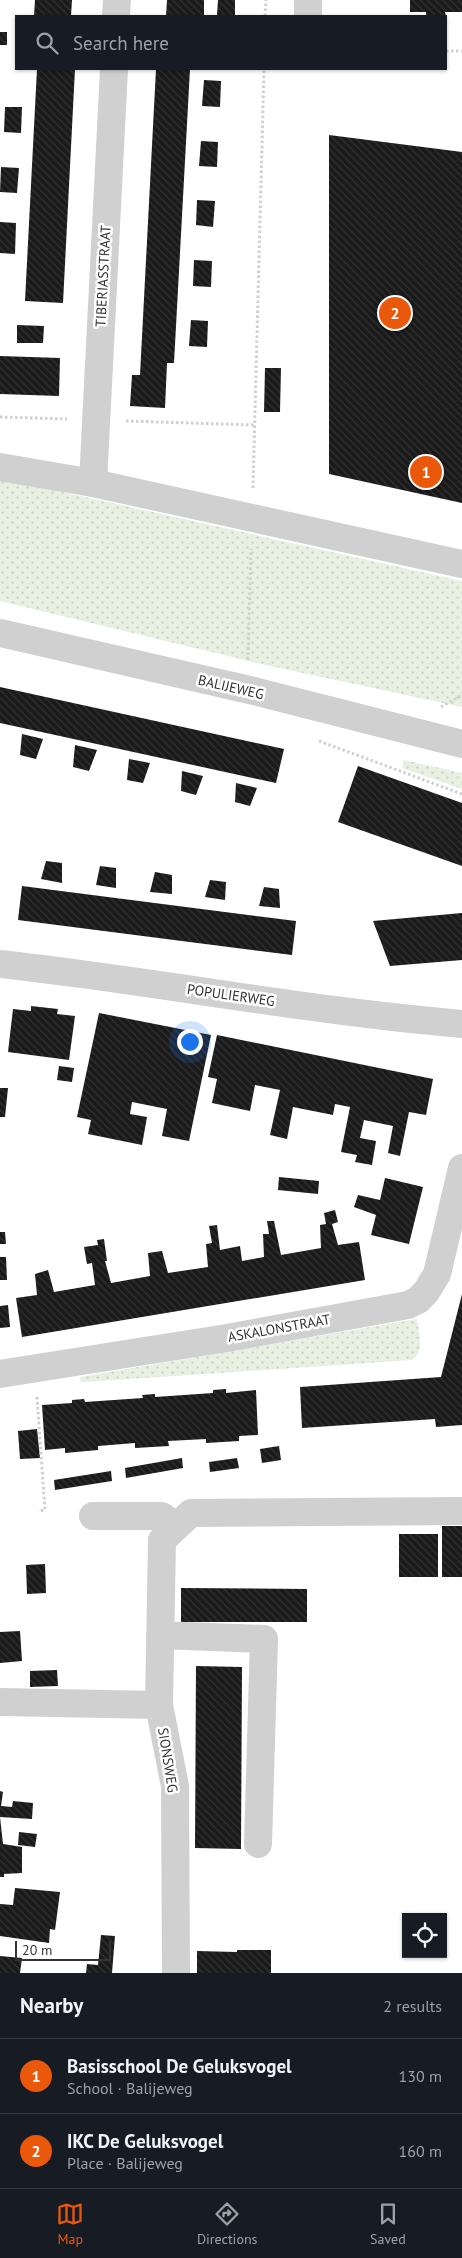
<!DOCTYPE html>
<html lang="en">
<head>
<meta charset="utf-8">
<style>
  body { margin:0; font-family:"PT Sans",sans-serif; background:#20242c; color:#f1f3f6 }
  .controls { position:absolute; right:15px; bottom:15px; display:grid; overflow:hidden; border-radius:0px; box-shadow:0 1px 4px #0004 }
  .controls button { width:45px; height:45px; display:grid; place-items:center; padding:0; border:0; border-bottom:1px solid #363941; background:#171b24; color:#f1f3f6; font:25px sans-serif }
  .scale { position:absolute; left:15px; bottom:12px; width:96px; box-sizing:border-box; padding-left:5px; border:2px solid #333; border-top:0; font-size:14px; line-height:18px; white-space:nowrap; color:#333; -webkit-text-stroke:4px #fff; paint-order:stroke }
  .you { position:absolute; left:189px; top:1041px; width:18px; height:18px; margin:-12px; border:4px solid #fff; border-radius:50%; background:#1a73e8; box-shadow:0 0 0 8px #1a73e833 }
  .badge { display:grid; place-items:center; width:32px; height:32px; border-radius:50%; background:#ea580c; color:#fff; font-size:16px; font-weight:700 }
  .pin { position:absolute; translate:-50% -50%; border:2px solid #fff; box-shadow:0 1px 5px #0006 }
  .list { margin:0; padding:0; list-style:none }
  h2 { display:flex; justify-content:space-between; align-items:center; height:65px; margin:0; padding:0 20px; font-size:21px }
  h2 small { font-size:16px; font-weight:400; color:#9ea1a6 }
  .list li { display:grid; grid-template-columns:32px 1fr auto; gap:15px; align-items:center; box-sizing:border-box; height:75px; padding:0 20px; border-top:1px solid #363941 }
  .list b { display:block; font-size:19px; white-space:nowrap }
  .list p { margin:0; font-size:16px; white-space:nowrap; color:#9ea1a6 }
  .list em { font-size:16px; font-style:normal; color:#9ea1a6 }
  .icon { flex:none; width:28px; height:28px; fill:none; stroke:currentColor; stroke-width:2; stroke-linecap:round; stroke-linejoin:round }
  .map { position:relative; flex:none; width:462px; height:1973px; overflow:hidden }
  .search { position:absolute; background:#171b24; box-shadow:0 1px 4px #0004; left:15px; right:15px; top:15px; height:55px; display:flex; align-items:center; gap:12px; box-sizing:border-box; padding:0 18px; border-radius:0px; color:#9ea1a6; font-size:19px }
  .sheet { height:215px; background:#171b24 }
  nav { display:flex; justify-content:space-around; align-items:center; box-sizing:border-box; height:70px; border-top:1px solid #363941; background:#171b24; font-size:14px; color:#9ea1a6 }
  nav a { display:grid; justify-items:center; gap:2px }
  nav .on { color:#ea580c }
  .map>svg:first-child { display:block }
  .grass { fill:url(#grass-dots) }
  .building { fill:url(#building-back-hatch) }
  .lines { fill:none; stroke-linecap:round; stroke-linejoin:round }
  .path { stroke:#d0d0d0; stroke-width:3; stroke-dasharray:2.5 2.5; stroke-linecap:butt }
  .minor { stroke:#d0d0d0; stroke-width:28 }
  .labels { text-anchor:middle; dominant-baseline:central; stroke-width:5; stroke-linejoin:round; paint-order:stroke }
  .street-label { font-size:14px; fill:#333; stroke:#fff }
</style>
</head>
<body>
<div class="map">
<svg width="462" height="1973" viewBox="0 0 462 1973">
  <defs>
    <pattern id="grass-dots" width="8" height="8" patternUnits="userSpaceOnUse" patternTransform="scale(1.25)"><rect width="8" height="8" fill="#e8f0e1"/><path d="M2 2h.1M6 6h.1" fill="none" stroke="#c7cec2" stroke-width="1.8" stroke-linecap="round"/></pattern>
    <pattern id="building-back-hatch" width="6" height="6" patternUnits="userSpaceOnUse" patternTransform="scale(1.25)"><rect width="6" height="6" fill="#1a1a1a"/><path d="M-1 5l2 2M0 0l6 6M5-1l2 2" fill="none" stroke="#333"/></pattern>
  </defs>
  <rect width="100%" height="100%" fill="#fff"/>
  <path class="grass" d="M0,478l462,103v126l-201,-43 -261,-63z
    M404,760l58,13v16l-60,-21z
    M417,1319c2,15 8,32 -5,41l-327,22h-4l-1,-5z"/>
  <path class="building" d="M35,0h37l-1,16h-37z
    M167,0h37v16h-38z
    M218,0h17v16l-18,-1z
    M410,0h52v12h-17l1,4h-20v-4h-16z
    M0,32h7v13h-7z
    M37,69h38l-12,234 -38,-2z
    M156,69h34l-16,294h-7l-2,45 -35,-2 2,-31h8z
    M204,80l17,1 -1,26 -18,-1z
    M5,107h17l-1,26 -17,-1z
    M329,135l133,17v351l-133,-29z
    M201,141l17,1 -1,25 -18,-1z
    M1,167l18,1 -2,25 -17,-1z
    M197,200l18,1 -2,26 -17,-2z
    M0,222l16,1 -1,31 -15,-1z
    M194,260l18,1 -1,26 -18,-1z
    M191,320l17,1 -1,26 -18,-1z
    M17,325l27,1 -1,17h-26z
    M0,356l60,2 -1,38 -59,-2z
    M265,368h16l-1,44h-16z
    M0,687l284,62 -8,34 -276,-60z
    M22,734l21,5 -7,20 -16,-4z
    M75,745l22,5 -8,21 -16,-4z
    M129,759l21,4 -7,20 -16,-3z
    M358,766l104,37v63l-124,-44z
    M182,771l21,5 -7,19 -15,-4z
    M236,783l21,5 -7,18 -15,-4z
    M46,861l16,2v20l-21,-4z
    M100,866l16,2v20l-20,-3z
    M155,872l17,3v19l-22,-2z
    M210,880l16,2 -1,18 -20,-3z
    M22,886l274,35 -4,34 -274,-35z
    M264,887l15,2 1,19 -21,-2z
    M462,913v47l-72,6 -17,-45z
    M31,1006l27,3 -1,5 18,2 -6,44 -61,-8 5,-43 18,2z
    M99,1013l112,22 -22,106 -27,-5 5,-27 -35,-7 -2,12 17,3 -5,28 -54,-11 3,-14 -14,-3z
    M217,1035l216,44 -7,36 -17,-3 -9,44 -12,-3 5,-27 -29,-6 -4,18 16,3 -4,24 -17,-3 2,-7 -16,-3 9,-45 -15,-3 -2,11 -40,-8 -6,32 -17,-4 10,-45 -25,-5 -5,26 -38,-8 5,-24 -9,-2z
    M59,1066l15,2 -2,14 -15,-2z
    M0,1088h8l-3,29h-5z
    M279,1177l40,4 -1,13 -40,-4z
    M385,1178l38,9 -14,57 -38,-9 5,-20 -22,-8 4,-12 22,5z
    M335,1210l3,12 -6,2 6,21 21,-3 6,38 -343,57 -6,-39 21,-3 -2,-21 13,-4 6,22 41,-7 -3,-22 -5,1 -3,-17 14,-2 -1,-5 7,-1 3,22h-2l6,22 39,-7 -2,-23 14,-2 6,22 40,-6 -2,-23 6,-1 -3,-17 8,-1 3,25 20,-4 2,15 22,-4 -1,-23h6l-2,-13h7l7,34 40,-7 -1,-23 6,-1 -2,-11z
    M0,1232h5l1,12h-6z
    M0,1257h6l1,23h-7z
    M462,1294v131l-26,2 -1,-8 -133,9 -2,-41 141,-10z
    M8,1305l2,22 -10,1v-22z
    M226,1389v4l30,-3 2,45 -19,1v5l-33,2v-4l-38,2 1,5 -34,2v-5l-37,3v4l-33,3v-5l-20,2 -3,-45 30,-2v-3l12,-1 1,3 58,-4 -1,-3 13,-1v3l58,-4v-3z
    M37,1429l3,29 -20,1 -2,-28z
    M279,1446l2,14 -19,3 -2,-14z
    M182,1458l1,10 -57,10 -1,-10z
    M237,1458l2,10 -29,4 -1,-10z
    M111,1471l1,10 -57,9 -1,-10z
    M442,1526h20v51h-20z
    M399,1534h39v43h-39z
    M45,1564l1,29 -19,1 -1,-29z
    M181,1588l126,1v33h-126z
    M20,1631l2,30 -22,2v-31z
    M196,1666l46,1 -1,182 -46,-1z
    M57,1670l1,16 -28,1v-16z
    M0,1791l3,1 -2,14 11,1 1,-6 20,2 -1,16 -32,-2z
    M0,1817l3,27 19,3v26l-18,1v3h-4z
    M19,1832l18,2 -2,13 -17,-2z
    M15,1888l45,4 -5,38 -5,-1 -1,14 -49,-7v-32l13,1z
    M101,1935l14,1 -3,37h-26l1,-9 11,1z
    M237,1950h34v23h-74v-22l40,1z
    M0,1956l22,2 -2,15h-20z"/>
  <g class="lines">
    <path class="path" d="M265,16l1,-16
      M446,51h16
      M0,417l67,2
      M126,421l129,4
      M253,488l11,-419
      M248,660l3,-111
      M441,707l21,-12
      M319,741l143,53
      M37,1397l8,113 -7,1"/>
    <path class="minor" d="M116,16l1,-16
      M308,16v-16
      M0,467l93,16 369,81
      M93,483l21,-414
      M0,633l254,58 208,53
      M0,964c154,17 307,47 462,60
      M0,1374l227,-36 181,-33 10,-5 8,-8 11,-18 25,-106
      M93,1516h69l14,11
      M160,1635l104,4 -6,205
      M0,1702l159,3 16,81 1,187
      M159,1705l3,-165 29,-27 271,-2"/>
  </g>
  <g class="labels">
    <g class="street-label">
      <text transform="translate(103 276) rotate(-87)">TIBERIASSTRAAT</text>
      <text transform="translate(231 687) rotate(13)">BALIJEWEG</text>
      <text transform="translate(231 995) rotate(8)">POPULIERWEG</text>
      <text transform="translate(279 1328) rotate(-10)">ASKALONSTRAAT</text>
      <text transform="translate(168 1760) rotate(81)">SIONSWEG</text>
    </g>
  </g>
</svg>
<div class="controls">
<button><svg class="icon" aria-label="locate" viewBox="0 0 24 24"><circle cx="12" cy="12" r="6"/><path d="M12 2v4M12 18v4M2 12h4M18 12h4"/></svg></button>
</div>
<div class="scale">20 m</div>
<div class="you"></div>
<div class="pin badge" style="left:426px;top:472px">1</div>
<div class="pin badge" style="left:395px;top:313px">2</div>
<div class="search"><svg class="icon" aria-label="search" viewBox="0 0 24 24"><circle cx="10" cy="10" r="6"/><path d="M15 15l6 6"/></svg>Search here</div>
</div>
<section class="sheet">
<h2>Nearby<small>2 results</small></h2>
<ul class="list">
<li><span class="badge">1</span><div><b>Basisschool De Geluksvogel</b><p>School · Balijeweg</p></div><em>130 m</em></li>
<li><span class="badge">2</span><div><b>IKC De Geluksvogel</b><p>Place · Balijeweg</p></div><em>160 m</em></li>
</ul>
</section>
<nav>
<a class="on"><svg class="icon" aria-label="map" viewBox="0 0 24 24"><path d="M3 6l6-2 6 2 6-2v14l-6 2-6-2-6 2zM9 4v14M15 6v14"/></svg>Map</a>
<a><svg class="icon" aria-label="directions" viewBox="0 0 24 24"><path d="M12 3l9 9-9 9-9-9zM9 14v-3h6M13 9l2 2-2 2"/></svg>Directions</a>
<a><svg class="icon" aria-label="saved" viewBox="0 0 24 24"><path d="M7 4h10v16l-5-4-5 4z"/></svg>Saved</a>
</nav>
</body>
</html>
